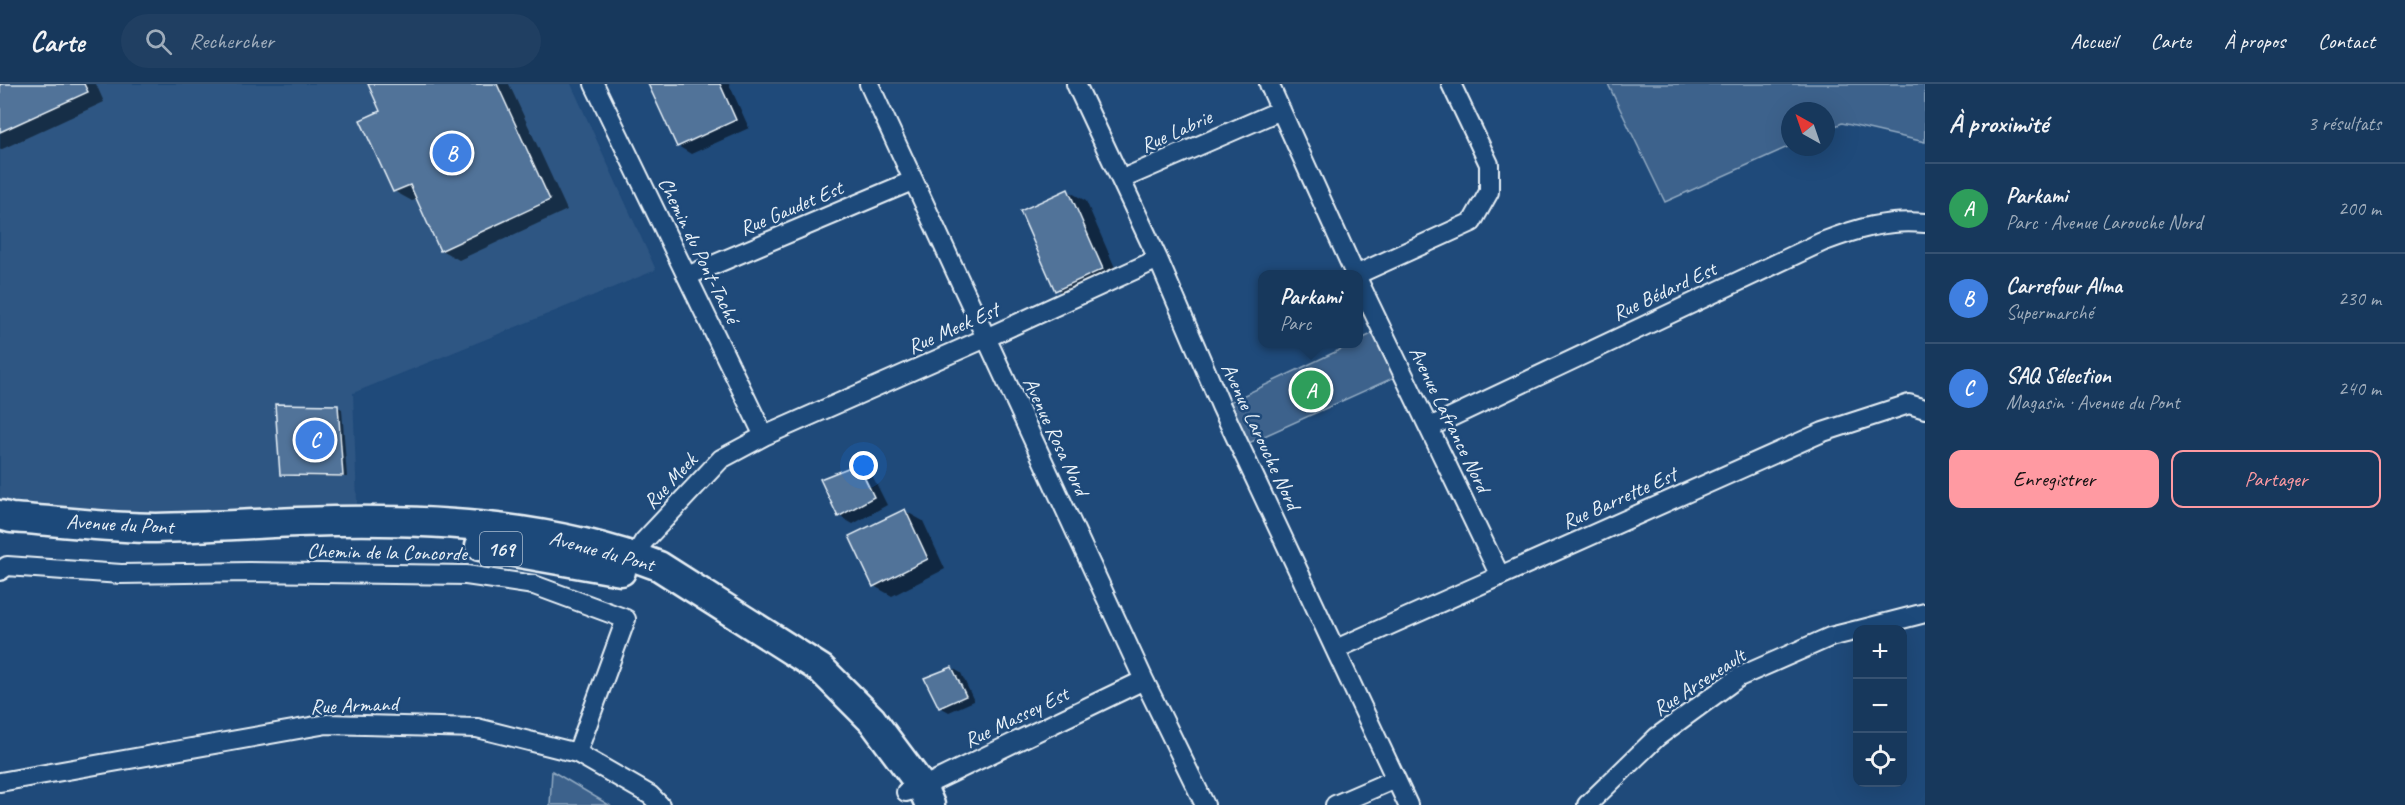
<!DOCTYPE html>
<html lang="fr">
<head>
<meta charset="utf-8">
<style>
  body { margin:0; font-family:Caveat,sans-serif; background:#203f62; color:#f1f3f6 }
  .controls { position:absolute; right:18px; bottom:18px; display:grid; overflow:hidden; border-radius:12px; box-shadow:0 6px 24px #0002 }
  .controls button { width:54px; height:54px; display:grid; place-items:center; padding:0; border:0; border-bottom:2px solid #365272; background:#17385c; color:#f1f3f6; font:30px sans-serif }
  .compass { position:absolute; left:1781px; top:18px; width:54px; height:54px; border-radius:50%; background:#17385c; box-shadow:0 6px 24px #0002; rotate:320deg }
  .you { position:absolute; left:864px; top:382px; width:21px; height:21px; margin:-15px; border:4px solid #fff; border-radius:50%; background:#1a73e8; box-shadow:0 0 0 9px #1a73e833 }
  .badge { display:grid; place-items:center; width:39px; height:39px; border-radius:50%; background:#ff9aa2; color:#fff; font-size:20px; font-weight:700 }
  .pin { position:absolute; translate:-50% -50%; border:3px solid #fff; box-shadow:0 2px 6px #0006 }
  .popup { position:absolute; left:1258px; top:186px; width:105px; height:78px; box-sizing:border-box; display:grid; place-content:center; border-radius:12px; background:#17385c; filter:drop-shadow(0 2px 4px #0005); font-size:20px; white-space:nowrap; color:#9eacbb }
  .popup b { font-size:22px; color:#f1f3f6 }
  .popup::after { content:''; position:absolute; left:50%; top:100%; margin-left:-12px; border:12px solid transparent; border-top-color:#17385c }
  .list { margin:0; padding:0; list-style:none }
  h2 { display:flex; justify-content:space-between; align-items:center; height:78px; margin:0; padding:0 24px; font-size:26px }
  h2 small { font-size:20px; font-weight:400; color:#9eacbb }
  .list li { display:grid; grid-template-columns:39px 1fr auto; gap:18px; align-items:center; box-sizing:border-box; height:90px; padding:0 24px; border-top:2px solid #365272 }
  .list b { display:block; font-size:22px; white-space:nowrap }
  .list p { margin:0; font-size:20px; white-space:nowrap; color:#9eacbb }
  .list em { font-size:20px; font-style:normal; color:#9eacbb }
  .actions { display:flex; gap:12px; padding:18px 24px }
  .actions a { flex:1; padding:14px 0; border:2px solid #ff9aa2; border-radius:12px; text-align:center; font-size:21px; color:#ff9aa2 }
  .actions .main { background:#ff9aa2; color:#111 }
  .icon { flex:none; width:33px; height:33px; fill:none; stroke:currentColor; stroke-width:2; stroke-linecap:round; stroke-linejoin:round }
  .map { position:relative; flex:none; width:1925px; height:721px; overflow:hidden }
  header { display:flex; align-items:center; gap:36px; box-sizing:border-box; height:84px; padding:0 30px; background:#17385c; border-bottom:2px solid #365272 }
  header strong { font-size:28px }
  nav { display:flex; gap:33px; margin-inline-start:auto; font-size:21px }
  .search { width:420px; height:54px; background:#203f62; display:flex; align-items:center; gap:15px; box-sizing:border-box; padding:0 21px; border-radius:33px; color:#9eacbb; font-size:22px }
  main { display:flex }
  aside { flex:1; background:#17385c }
  .map>svg:first-child { display:block }
  .built { fill:#2e5683 }
  .green { fill:#3c628c; stroke:#92aac2; stroke-width:1.5 }
  .shadow { fill:#0007 }
  .building { fill:#517399; stroke:#e8f1f8; stroke-width:1.5 }
  .lines { fill:none; stroke-linecap:round; stroke-linejoin:round }
  .street-casing { stroke:#e8f1f8; stroke-width:22 }
  .primary-casing { stroke:#e8f1f8; stroke-width:33 }
  .street { stroke:#1f4a7a; stroke-width:18 }
  .primary { stroke:#1f4a7a; stroke-width:28 }
  .labels { text-anchor:middle; dominant-baseline:central; stroke-width:5; stroke-linejoin:round; paint-order:stroke }
  .shield { fill:#1f4a7a; stroke:#acbfd2; stroke-width:1.5 }
  .shield-label { font-size:20px; font-weight:bold; fill:#e8f1f8 }
  .street-label { font-size:21px; fill:#e8f1f8; stroke:#1f4a7a }
</style>
</head>
<body>
<header>
<strong>Carte</strong>
<div class="search"><svg class="icon" aria-label="search" viewBox="0 0 24 24"><circle cx="10" cy="10" r="6"/><path d="M15 15l6 6"/></svg>Rechercher</div>
<nav><a>Accueil</a><a>Carte</a><a>À propos</a><a>Contact</a></nav>
</header>
<main>
<div class="map">
<svg width="1925" height="721" viewBox="0 0 1925 721">
  <rect width="100%" height="100%" fill="#1f4a7a"/>
  <filter id="ink" filterUnits="userSpaceOnUse"><feTurbulence type="fractalNoise" baseFrequency=".0167" numOctaves="2"/><feDisplacementMap in="SourceGraphic" scale="12" xChannelSelector="R" yChannelSelector="G"/><feConvolveMatrix kernelMatrix="1 2 1 2 8 2 1 2 1" color-interpolation-filters="sRGB"/></filter>
  <g filter="url(#ink)">
    <path class="built" d="M0,0h571l85,186 -303,123 5,135 -209,-11 -149,-18z"/>
    <path class="green" d="M1608,0h317v58l-83,-19 -16,7v-19h-36v35l-125,56z
      M1382,245l22,44 -164,74 -19,-41 131,-62h7v-4z
      M552,687l57,34h-59z"/>
    <path class="shadow" d="M0,0h96l8,18 -104,48z
      M369,0h140l58,126 -108,50 -18,-10 -23,-51 -6,2 -18,-10 -12,-79z
      M650,0h79l20,44 -58,26 -13,-8z
      M1068,107l18,10 34,78 -47,21 -17,-11z
      M338,323l4,2 5,68 -62,-1 -4,-2z
      M858,381l13,8 16,32 -34,19 -14,-8z
      M905,427l18,10 22,48 -53,27 -18,-10z
      M952,584l9,5 13,28 -25,11 -9,-5z"/>
    <path class="building" d="M0,0h84l4,8 -88,40z
      M368,0h129l53,116 -110,51 -30,-66 -17,7 -33,-72 20,-9z
      M648,0h72l16,36 -59,27z
      M1068,105l35,80 -48,22 -35,-80z
      M275,320l63,1 5,71 -63,-1z
      M858,380l16,33 -36,20 -18,-38z
      M905,425l23,50 -55,28 -24,-51z
      M952,583l14,29 -27,12 -15,-30z"/>
    <g class="lines">
      <g class="street-casing">
        <path id="street" d="M594,0l170,352
          M869,0l275,596 61,125
          M1076,0l82,175 63,147 187,399
          M1269,0l86,190
          M1122,95l159,-69
          M1358,190l114,-52 17,-30v-28l-38,-80
          M687,192l225,-95
          M1359,198l141,294
          M1430,343l392,-185c34,-13 66,-23 103,-19
          M627,480l8,-8 9,-15 77,-82 43,-23 222,-98 172,-79
          M0,487l7,-5 114,8 128,-2 217,3 68,10 92,34 -49,134
          M1859,546l66,-17
          M1336,565l487,-217 86,-28 16,5
          M0,698l327,-58 150,4 100,25 73,42 10,10
          M906,708l16,-5 222,-107
          M1335,721l60,-26
          M1587,721l70,-68 82,-60 91,-40 28,-7"/>
      </g>
      <g class="primary-casing">
        <path id="primary" d="M0,431l11,3c48,3 97,10 145,10 59,-1 118,-6 177,-7 109,-2 224,6 326,45l162,103 51,51 50,67 8,18
          M480,462l141,25"/>
      </g>
      <use href="#street" class="street"/>
      <use href="#primary" class="primary"/>
    </g>
  </g>
  <g class="labels">
    <rect class="shield" x="480" y="448" width="42" height="34" rx="4.5"/>
    <g class="shield-label">
      <text x="501" y="465">169</text>
    </g>
    <g class="street-label">
      <text transform="translate(1176 47) rotate(-24)">Rue Labrie</text>
      <text transform="translate(791 124) rotate(-23)">Rue Gaudet Est</text>
      <text transform="translate(699 166) rotate(64)">Chemin du Pont-Taché</text>
      <text transform="translate(1664 207) rotate(-25)">Rue Bédard Est</text>
      <text transform="translate(953 244) rotate(-24)">Rue Meek Est</text>
      <text transform="translate(1450 335) rotate(64)">Avenue Lafrance Nord</text>
      <text transform="translate(1056 352) rotate(65)">Avenue Rosa Nord</text>
      <text transform="translate(1261 352) rotate(65)">Avenue Larouche Nord</text>
      <text transform="translate(670 397) rotate(-47)">Rue Meek</text>
      <text transform="translate(1619 414) rotate(-24)">Rue Barrette Est</text>
      <text transform="translate(120 440) rotate(3)">Avenue du Pont</text>
      <text transform="translate(602 467) rotate(15)">Avenue du Pont</text>
      <text transform="translate(387 468) rotate(1)">Chemin de la Concorde</text>
      <text transform="translate(1699 598) rotate(-33)">Rue Arseneault</text>
      <text transform="translate(354 621) rotate(-2)">Rue Armand</text>
      <text transform="translate(1016 633) rotate(-26)">Rue Massey Est</text>
    </g>
  </g>
</svg>
<div class="controls">
<button>+</button>
<button>−</button>
<button><svg class="icon" aria-label="locate" viewBox="0 0 24 24"><circle cx="12" cy="12" r="6"/><path d="M12 2v4M12 18v4M2 12h4M18 12h4"/></svg></button>
</div>
<svg class="compass" viewBox="-18 -18 36 36"><path d="M0-13l5 13h-10z" fill="#e53935"/><path d="M0 13l5-13h-10z" fill="#9eacbb"/></svg>
<div class="you"></div>
<div class="pin badge" style="left:1311px;top:306px;background:#2e9e5b">A</div>
<div class="popup"><b>Parkami</b>Parc</div>
<div class="pin badge" style="left:452px;top:69px;background:#3f7fe0">B</div>
<div class="pin badge" style="left:315px;top:356px;background:#3f7fe0">C</div>
</div>
<aside>
<h2>À proximité<small>3 résultats</small></h2>
<ul class="list">
<li><span class="badge" style="background:#2e9e5b">A</span><div><b>Parkami</b><p>Parc · Avenue Larouche Nord</p></div><em>200 m</em></li>
<li><span class="badge" style="background:#3f7fe0">B</span><div><b>Carrefour Alma</b><p>Supermarché</p></div><em>230 m</em></li>
<li><span class="badge" style="background:#3f7fe0">C</span><div><b>SAQ Sélection</b><p>Magasin · Avenue du Pont</p></div><em>240 m</em></li>
</ul>
<div class="actions"><a class="main">Enregistrer</a><a>Partager</a></div>
</aside>
</main>
</body>
</html>
